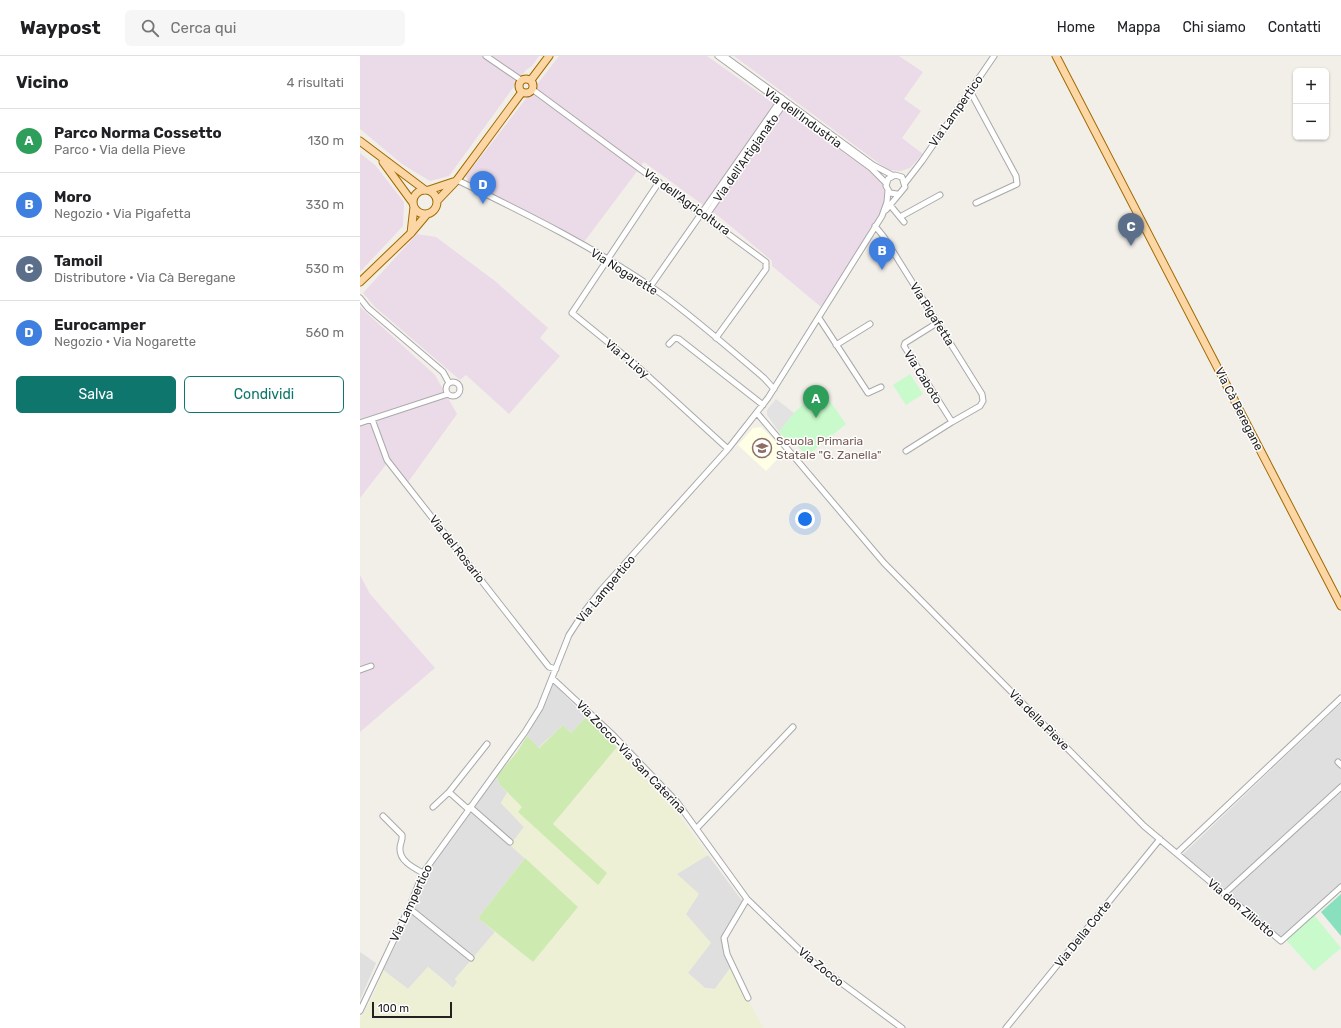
<!DOCTYPE html>
<html lang="it">
<head>
<meta charset="utf-8">
<style>
  body { margin:0; font-family:Rubik,sans-serif; background:#f6f6f6; color:#202124 }
  .controls { position:absolute; right:12px; top:12px; display:grid; overflow:hidden; border-radius:6px; box-shadow:0 1px 3px #0004 }
  .controls button { width:36px; height:36px; display:grid; place-items:center; padding:0; border:0; border-bottom:1px solid #e0e0e0; background:#fff; color:#202124; font:20px sans-serif }
  .scale { position:absolute; left:12px; bottom:10px; width:80px; box-sizing:border-box; padding-left:4px; border:2px solid #222; border-top:0; font-size:11px; line-height:14px; white-space:nowrap; color:#222; -webkit-text-stroke:3px #fff; paint-order:stroke }
  .you { position:absolute; left:445px; top:463px; width:14px; height:14px; margin:-10px; border:3px solid #fff; border-radius:50%; background:#1a73e8; box-shadow:0 0 0 6px #1a73e833 }
  .badge { display:grid; place-items:center; width:26px; height:26px; border-radius:50%; background:#0f766e; color:#fff; font-size:13px; font-weight:700 }
  .pin { position:absolute; translate:-50% -33px; filter:drop-shadow(0 1px 2px #0008) }
  .pin::after { content:''; position:absolute; top:21px; width:14px; height:12px; background:inherit; clip-path:polygon(0 0,100% 0,50% 100%) }
  .list { margin:0; padding:0; list-style:none }
  h2 { display:flex; justify-content:space-between; align-items:center; height:52px; margin:0; padding:0 16px; font-size:17px }
  h2 small { font-size:13px; font-weight:400; color:#757577 }
  .list li { display:grid; grid-template-columns:26px 1fr auto; gap:12px; align-items:center; box-sizing:border-box; height:64px; padding:0 16px; border-top:1px solid #e0e0e0 }
  .list b { display:block; font-size:15px; white-space:nowrap }
  .list p { margin:0; font-size:13px; white-space:nowrap; color:#757577 }
  .list em { font-size:13px; font-style:normal; color:#757577 }
  .actions { display:flex; gap:8px; padding:12px 16px }
  .actions a { flex:1; padding:9px 0; border:1px solid #0f766e; border-radius:6px; text-align:center; font-size:14px; color:#0f766e }
  .actions .main { background:#0f766e; color:#fff }
  .icon { flex:none; width:22px; height:22px; fill:none; stroke:currentColor; stroke-width:2; stroke-linecap:round; stroke-linejoin:round }
  .map { position:relative; flex:none; width:981px; height:972px; overflow:hidden }
  header { display:flex; align-items:center; gap:24px; box-sizing:border-box; height:56px; padding:0 20px; background:#fff; border-bottom:1px solid #e0e0e0 }
  header strong { font-size:19px }
  nav { display:flex; gap:22px; margin-inline-start:auto; font-size:14px }
  .search { width:280px; height:36px; background:#f6f6f6; display:flex; align-items:center; gap:10px; box-sizing:border-box; padding:0 14px; border-radius:6px; color:#757577; font-size:15px }
  main { display:flex }
  aside { flex:1; background:#fff }
  .map>svg:first-child { display:block }
  .residential { fill:#e0dfdf }
  .industrial { fill:#ebdbe8 }
  .education { fill:#ffffe5 }
  .farmland { fill:#eef0d5 }
  .grass { fill:#cdebb0 }
  .park { fill:#c8facc }
  .pitch { fill:#88e0be }
  .parking { fill:#e2e2e2 }
  .lines { fill:none; stroke-linecap:round; stroke-linejoin:round }
  .minor-casing { stroke:#a9a9a9; stroke-width:7 }
  .major-casing { stroke:#a06b00; stroke-width:9 }
  .minor { stroke:#fff; stroke-width:5 }
  .major { stroke:#fcd6a4; stroke-width:7 }
  .labels { text-anchor:middle; dominant-baseline:central; stroke-width:3; stroke-linejoin:round; paint-order:stroke }
  .street-label { font-size:12px; fill:#222; stroke:#fff }
  .education-label { font-size:12px; fill:#785e54; stroke:#fff; text-anchor:start }
</style>
</head>
<body>
<header>
<strong>Waypost</strong>
<div class="search"><svg class="icon" aria-label="search" viewBox="0 0 24 24"><circle cx="10" cy="10" r="6"/><path d="M15 15l6 6"/></svg>Cerca qui</div>
<nav><a>Home</a><a>Mappa</a><a>Chi siamo</a><a>Contatti</a></nav>
</header>
<main>
<aside>
<h2>Vicino<small>4 risultati</small></h2>
<ul class="list">
<li><span class="badge" style="background:#2e9e5b">A</span><div><b>Parco Norma Cossetto</b><p>Parco · Via della Pieve</p></div><em>130 m</em></li>
<li><span class="badge" style="background:#3f7fe0">B</span><div><b>Moro</b><p>Negozio · Via Pigafetta</p></div><em>330 m</em></li>
<li><span class="badge" style="background:#5c6f8a">C</span><div><b>Tamoil</b><p>Distributore · Via Cà Beregane</p></div><em>530 m</em></li>
<li><span class="badge" style="background:#3f7fe0">D</span><div><b>Eurocamper</b><p>Negozio · Via Nogarette</p></div><em>560 m</em></li>
</ul>
<div class="actions"><a class="main">Salva</a><a>Condividi</a></div>
</aside>
<div class="map">
<svg width="981" height="972" viewBox="0 0 981 972">
  <rect width="100%" height="100%" fill="#f2efe9"/>
  <path class="residential" d="M193,627l33,34 -15,16 -8,-8 -25,23 -11,-12 21,-38z
    M981,647v183l-61,55 -100,-84z
    M136,721l5,9 6,7 -6,10 23,24 -13,18 14,13 -47,60 17,14 -40,47 3,3 -5,6 -25,-21 -20,22 -25,-19 28,-55 13,-40 46,-67z
    M348,799l35,47 -22,37 10,28 -16,22 -10,-1 -17,-15 -2,-59 -10,-40z
    M0,896l16,11 -16,37z"/>
  <path class="industrial" d="M0,0h179l-7,10 -6,4 -77,106 -19,5 -28,-17 -42,-35z
    M199,0h148l161,114 14,13 4,15 -4,13 -61,96 -49,-41v-5l-51,-43 -77,-56 -60,80 -116,-59 -2,-7z
    M374,0h165l24,16 -19,27 17,12 -19,27 21,16 -13,14 -9,3 -13,-1z
    M0,97l16,13 28,36 -1,24 -43,46z
    M57,178l19,3 59,44 53,47 -8,10 20,18 -51,58 -43,-39 -6,5 -85,-73 -12,-14z
    M0,251l75,68 22,39 -51,71 -18,-23 -28,36z
    M0,519l10,19 65,74 -75,64z"/>
  <path class="education" d="M401,371l24,24 -19,20 -28,-26 15,-17z"/>
  <path class="farmland" d="M257,691l53,56 38,52 -31,19 22,20 -13,20 25,29 -23,30 17,15 10,1 16,-22 32,61h-403v-9l14,-25 9,-24 25,19 20,-22 25,21 4,-6 -2,-3 40,-47 38,30 45,-55 -68,-62 14,-18 -23,-24 6,-10 15,14 -4,5 89,61 -54,-49z"/>
  <path class="grass" d="M226,661l31,30 -64,77 54,49 -9,12 -80,-73 4,-5 -21,-21 -5,-9 21,-25 10,-16 12,12 24,-23 8,8z
    M165,802l53,49 -45,55 -55,-44z"/>
  <path class="park" d="M550,318l13,20 -17,11 -13,-20z
    M460,331l26,37 -39,32 -18,-19 -4,2 -6,-7 15,-19z
    M954,859l27,33 -27,23 -28,-31z"/>
  <path class="pitch" d="M981,838v42l-20,-24z"/>
  <path class="parking" d="M416,343l18,14 -15,19 -12,-17v-5z"/>
  <g class="lines">
    <g class="minor-casing">
      <path id="minor" d="M126,0l35,24
        M358,0l153,112 15,15
        M364,0l149,109 19,10
        M172,33l234,173v7l-50,69
        M610,35l46,85 1,8 -41,19
        M97,124c70,34 143,70 206,115 35,26 68,55 101,83l10,11
        M299,126l-87,131 64,52 92,84
        M545,127l17,-22 72,-105
        M530,149l14,17
        M526,154l19,-23 -3,-10 -7,-2 -7,4 -2,7 4,7 7,1
        M346,160l79,-114
        M540,161l40,-22
        M515,170l9,11 98,157 1,7 -3,5 -28,16 -46,29
        M290,231l132,-189
        M0,242l8,10 75,64 6,11
        M459,262l49,75 13,-6
        M577,267l-32,20 -1,3 48,76
        M309,288l6,-6 4,1 84,66
        M476,289l34,-21
        M86 333a7 7 0 1 1 14 0a7 7 0 1 1-14 0Z
        M397,357l127,150 260,263 137,115 60,-54
        M12,363l15,41 162,207 7,2
        M0,367l88,-29
        M0,614l11,-4
        M192,622l60,56 65,68 70,97 62,60 93,69
        M978,706l3,3
        M73,751l16,-15
        M110,751l40,35
        M108,753l-19,-17 38,-48
        M23,760l19,19c1,5 -2,8 -2,13 -1,13 14,20 23,25
        M337,772l96,-101
        M817,797l164,-155
        M864,838l117,-107
        M387,843l-23,39 3,16 21,44
        M49,852l62,50
        M0,955l49,-103 14,-35 102,-141 15,-24 29,-73 15,-23 18,-23 126,-140 40,-51 114,-182 5,-14 1,-12
        M646,972l154,-189"/>
    </g>
    <g class="major-casing">
      <path id="major" d="M696,0l285,550
        M159 30a7 7 0 1 1 14 0a7 7 0 1 1-14 0Z
        M171,24l18,-24
        M0,85l65,49
        M23,106l30,41
        M69,134l24,-8
        M53 146a12 12 0 1 1 24 0a12 12 0 1 1-24 0Z
        M77,145l20,-21 65,-88
        M51,177l3,-26
        M0,226l51,-49 16,-19"/>
    </g>
    <use href="#minor" class="minor"/>
    <use href="#major" class="major"/>
  </g>
  <defs>
    <g id="school-ring" transform="scale(1)"><circle r="9.5" fill="#fff" stroke="#8d6e63" stroke-width="1.5"/><path d="M0-5L7-2L0 1L-7-2ZM-4 1L0 2.5L4 1V4Q0 6-4 4Z" fill="#8d6e63"/></g>
  </defs>
  <g fill-rule="evenodd">
    <use href="#school-ring" x="402" y="392"/>
  </g>
  <g class="labels">
    <g class="street-label">
      <text transform="translate(596 55) rotate(-55)">Via Lampertico</text>
      <text transform="translate(443 62) rotate(36)">Via dell'Industria</text>
      <text transform="translate(386 102) rotate(-55)">Via dell'Artigianato</text>
      <text transform="translate(327 146) rotate(36)">Via dell'Agricoltura</text>
      <text transform="translate(264 216) rotate(32)">Via Nogarette</text>
      <text transform="translate(572 258) rotate(58)">Via Pigafetta</text>
      <text transform="translate(267 303) rotate(40)">Via P.Lioy</text>
      <text transform="translate(563 321) rotate(58)">Via Caboto</text>
      <text transform="translate(879 353) rotate(63)">Via Cà Beregane</text>
      <text transform="translate(97 493) rotate(52)">Via del Rosario</text>
      <text transform="translate(246 533) rotate(-50)">Via Lampertico</text>
      <text transform="translate(679 664) rotate(45)">Via della Pieve</text>
      <text transform="translate(271 701) rotate(46)">Via Zocco-Via San Caterina</text>
      <text transform="translate(51 847) rotate(-65)">Via Lampertico</text>
      <text transform="translate(881 852) rotate(40)">Via don Ziliotto</text>
      <text transform="translate(723 878) rotate(-51)">Via Della Corte</text>
      <text transform="translate(461 911) rotate(39)">Via Zocco</text>
    </g>
    <g class="education-label">
      <text x="416" y="385">Scuola Primaria<tspan x="416" dy="14">Statale "G. Zanella"</tspan></text>
    </g>
  </g>
</svg>
<div class="controls">
<button>+</button>
<button>−</button>
</div>
<div class="scale">100 m</div>
<div class="you"></div>
<div class="pin badge" style="left:456px;top:362px;background:#2e9e5b">A</div>
<div class="pin badge" style="left:522px;top:214px;background:#3f7fe0">B</div>
<div class="pin badge" style="left:771px;top:190px;background:#5c6f8a">C</div>
<div class="pin badge" style="left:123px;top:148px;background:#3f7fe0">D</div>
</div>
</main>
</body>
</html>
